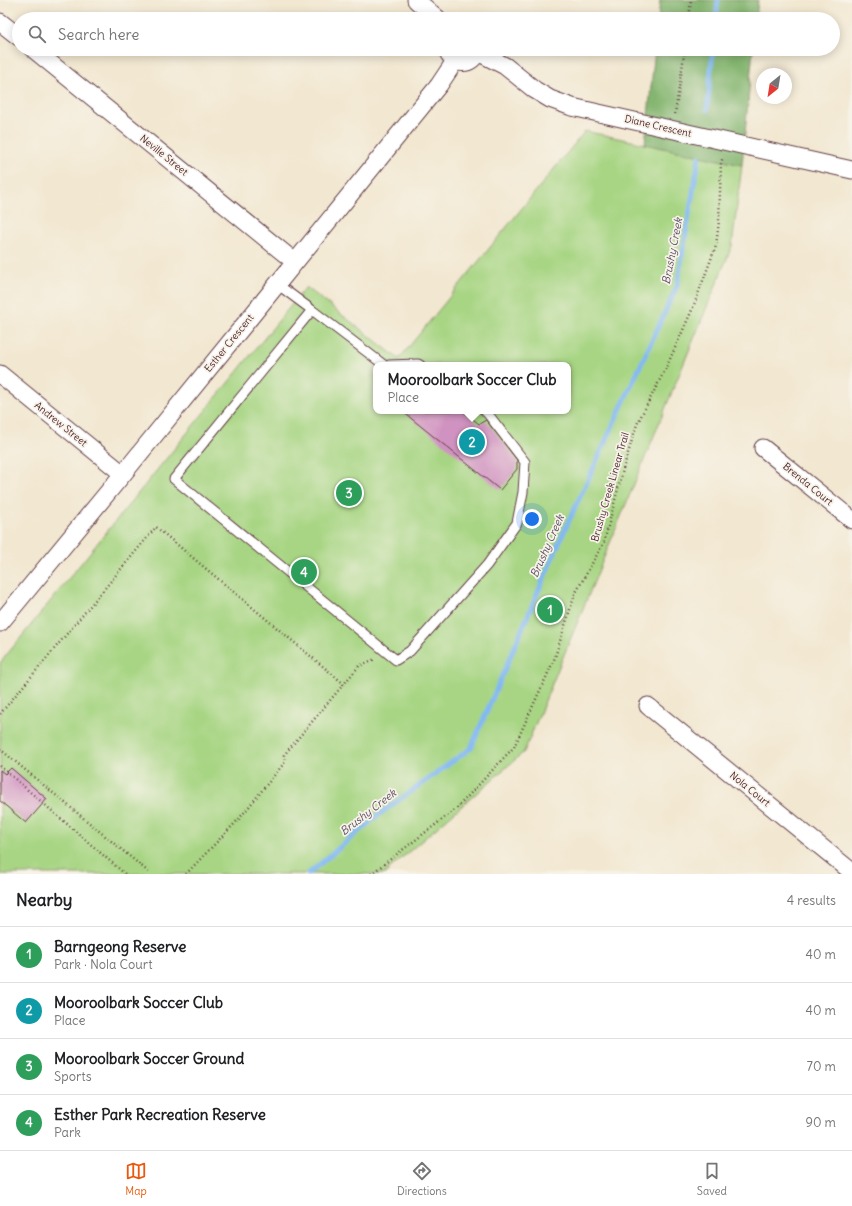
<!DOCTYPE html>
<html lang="en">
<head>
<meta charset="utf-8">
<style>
  body { margin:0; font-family:Delius,sans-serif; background:#f6f6f6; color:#202124 }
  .compass { position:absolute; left:756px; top:68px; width:36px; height:36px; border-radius:50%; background:#fff; box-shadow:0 2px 10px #0003; rotate:210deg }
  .you { position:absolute; left:532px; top:519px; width:14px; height:14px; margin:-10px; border:3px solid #fff; border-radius:50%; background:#1a73e8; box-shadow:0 0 0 6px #1a73e833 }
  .badge { display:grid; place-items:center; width:26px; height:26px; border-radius:50%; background:#ea580c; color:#fff; font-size:13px; font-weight:700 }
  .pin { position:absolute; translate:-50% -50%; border:2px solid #fff; box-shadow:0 1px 4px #0006 }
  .popup { position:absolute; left:373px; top:362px; width:198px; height:52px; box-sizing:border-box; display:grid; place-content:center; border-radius:8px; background:#fff; filter:drop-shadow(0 1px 3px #0005); font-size:13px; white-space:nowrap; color:#757577 }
  .popup b { font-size:15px; color:#202124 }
  .popup::after { content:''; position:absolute; left:50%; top:100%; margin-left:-8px; border:8px solid transparent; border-top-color:#fff }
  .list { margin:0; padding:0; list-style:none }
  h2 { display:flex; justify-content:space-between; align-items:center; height:52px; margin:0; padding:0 16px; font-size:17px }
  h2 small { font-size:13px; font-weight:400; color:#757577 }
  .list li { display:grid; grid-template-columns:26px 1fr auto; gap:12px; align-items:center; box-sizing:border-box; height:56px; padding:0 16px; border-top:1px solid #e0e0e0 }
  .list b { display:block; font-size:15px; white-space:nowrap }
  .list p { margin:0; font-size:13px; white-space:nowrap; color:#757577 }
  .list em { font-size:13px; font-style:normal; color:#757577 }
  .icon { flex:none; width:22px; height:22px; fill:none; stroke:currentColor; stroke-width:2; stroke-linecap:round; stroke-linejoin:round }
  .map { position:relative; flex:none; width:852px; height:874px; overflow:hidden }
  .search { position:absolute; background:#fff; box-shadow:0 2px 10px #0003; left:12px; right:12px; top:12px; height:44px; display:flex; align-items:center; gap:10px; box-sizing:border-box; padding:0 14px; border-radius:22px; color:#757577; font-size:15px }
  .sheet { height:276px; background:#fff }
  nav { display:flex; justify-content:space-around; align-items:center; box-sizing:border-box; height:56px; border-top:1px solid #e0e0e0; background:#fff; font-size:11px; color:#757577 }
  nav a { display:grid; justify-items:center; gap:2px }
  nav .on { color:#ea580c }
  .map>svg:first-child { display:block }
  .green { fill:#a7d583; stroke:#787a57; fill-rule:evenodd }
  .forest { fill:#85b671; stroke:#686a4e }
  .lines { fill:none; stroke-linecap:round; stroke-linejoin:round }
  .stream { stroke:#83b9f2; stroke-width:5 }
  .building { fill:#d092c0 }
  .service-casing { stroke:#633d44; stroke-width:11 }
  .minor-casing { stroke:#633d44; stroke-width:19 }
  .path { stroke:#633d44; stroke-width:2.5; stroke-dasharray:1 3; stroke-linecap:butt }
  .service { stroke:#fff; stroke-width:9 }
  .minor { stroke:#fff; stroke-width:17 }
  .labels { text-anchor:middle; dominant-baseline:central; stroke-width:3.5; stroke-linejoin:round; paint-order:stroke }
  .street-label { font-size:10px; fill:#4a1f2b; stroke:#f7f3e8 }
  .water-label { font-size:11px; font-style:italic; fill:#5b4d67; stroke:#f7f3e8 }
</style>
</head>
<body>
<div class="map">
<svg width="852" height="874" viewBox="0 0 852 874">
  <rect width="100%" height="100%" fill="#f7f3e8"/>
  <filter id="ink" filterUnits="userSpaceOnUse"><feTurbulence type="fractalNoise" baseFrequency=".025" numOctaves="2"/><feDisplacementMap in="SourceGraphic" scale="8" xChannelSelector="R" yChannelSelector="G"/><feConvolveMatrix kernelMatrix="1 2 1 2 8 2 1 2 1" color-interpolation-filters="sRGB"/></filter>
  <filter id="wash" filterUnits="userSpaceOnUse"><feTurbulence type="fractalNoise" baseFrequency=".012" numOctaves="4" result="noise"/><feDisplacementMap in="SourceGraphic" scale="16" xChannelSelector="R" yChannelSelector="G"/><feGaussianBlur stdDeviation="0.9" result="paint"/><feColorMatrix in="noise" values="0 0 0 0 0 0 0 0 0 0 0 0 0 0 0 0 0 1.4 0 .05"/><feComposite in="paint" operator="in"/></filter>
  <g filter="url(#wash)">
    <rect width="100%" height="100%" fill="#f2e7d0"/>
    <path class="green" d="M585,131l157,34 -10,81 -208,506 -135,117 -3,5h-386v-211l306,-376 93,72zM376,365h192v46h-192z"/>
    <path class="forest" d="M660,0h98l-2,19h-98z
      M655,49h98l-11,116 -97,-21z"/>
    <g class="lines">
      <path class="stream" d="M716,19l2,-19
        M707,110l6,-61
        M308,874l69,-58 94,-68 91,-212 115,-250 22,-129"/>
    </g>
    <g id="blocks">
      <path class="building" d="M402,411h61l16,13 7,-4 31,40v9l-17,21z
        M11,768l36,31 -21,24 -26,-22v-31l5,4z"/>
    </g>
  </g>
  <g filter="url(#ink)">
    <use href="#blocks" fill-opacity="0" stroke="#633d44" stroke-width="1"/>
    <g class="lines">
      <g class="service-casing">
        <path id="service" d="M277,284l35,26 -138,169 222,181 14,-9 77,-86 30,-42 6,-31 2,-30 -37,-48 -3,-3
          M312,310l72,55
          M389,365l29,-1 2,1"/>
      </g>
      <g class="minor-casing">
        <path id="minor" d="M416,0l22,19
          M0,22l19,15
          M33,49l262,213
          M447,49c5,18 27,18 31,0
          M478,52l27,14 30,24 15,9 22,8 280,63
          M0,374l123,100
          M763,448l89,72
          M0,623l123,-149 316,-389 16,-24
          M648,706l204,166"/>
      </g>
      <path class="path" d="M689,19l2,-19
        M675,114l10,-65
        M0,714l156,-187 188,157
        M0,749l151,125
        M0,766l125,108
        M186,874l53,-55 46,-57 -1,-7 75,-89 16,-7
        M371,874l85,-65 58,-62 40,-87 21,-66 29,-52 20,-76 13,-42 29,-56 26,-58 24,-64 3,-25 2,-58 2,-6"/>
      <use href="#service" class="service"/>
      <use href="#minor" class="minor"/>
    </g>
  </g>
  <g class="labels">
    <g class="street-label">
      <text transform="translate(658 126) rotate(13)">Diane Crescent</text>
      <text transform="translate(164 155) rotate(39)">Neville Street</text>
      <text transform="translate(229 343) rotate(-51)">Esther Crescent</text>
      <text transform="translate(61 424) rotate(39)">Andrew Street</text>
      <text transform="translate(808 484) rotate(39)">Brenda Court</text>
      <text transform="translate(610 487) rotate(-74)">Brushy Creek Linear Trail</text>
      <text transform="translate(750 789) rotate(39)">Nola Court</text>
    </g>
    <g class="water-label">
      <text transform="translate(672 251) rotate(-79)">Brushy Creek</text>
      <text transform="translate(547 546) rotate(-66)">Brushy Creek</text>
      <text transform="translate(368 812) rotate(-38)">Brushy Creek</text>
    </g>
  </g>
</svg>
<svg class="compass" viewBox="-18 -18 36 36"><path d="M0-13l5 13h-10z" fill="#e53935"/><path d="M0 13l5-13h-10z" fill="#757577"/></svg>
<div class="you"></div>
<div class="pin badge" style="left:550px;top:610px;background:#2e9e5b">1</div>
<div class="pin badge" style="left:472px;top:442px;background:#0f9aa8">2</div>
<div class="popup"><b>Mooroolbark Soccer Club</b>Place</div>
<div class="pin badge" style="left:349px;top:493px;background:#2e9e5b">3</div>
<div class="pin badge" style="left:304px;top:572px;background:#2e9e5b">4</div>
<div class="search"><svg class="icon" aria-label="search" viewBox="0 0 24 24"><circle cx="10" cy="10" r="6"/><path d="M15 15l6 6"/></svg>Search here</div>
</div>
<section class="sheet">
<h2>Nearby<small>4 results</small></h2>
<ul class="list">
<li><span class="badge" style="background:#2e9e5b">1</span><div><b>Barngeong Reserve</b><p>Park · Nola Court</p></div><em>40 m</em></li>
<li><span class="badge" style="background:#0f9aa8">2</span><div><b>Mooroolbark Soccer Club</b><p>Place</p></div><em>40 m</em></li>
<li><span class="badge" style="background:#2e9e5b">3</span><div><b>Mooroolbark Soccer Ground</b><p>Sports</p></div><em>70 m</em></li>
<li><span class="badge" style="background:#2e9e5b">4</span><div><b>Esther Park Recreation Reserve</b><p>Park</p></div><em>90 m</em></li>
</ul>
</section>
<nav>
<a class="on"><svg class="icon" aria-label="map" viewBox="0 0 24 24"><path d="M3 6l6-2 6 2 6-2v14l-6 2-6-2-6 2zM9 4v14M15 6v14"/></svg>Map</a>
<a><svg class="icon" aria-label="directions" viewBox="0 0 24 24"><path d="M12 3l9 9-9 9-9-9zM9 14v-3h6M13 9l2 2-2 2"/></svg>Directions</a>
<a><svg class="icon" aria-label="saved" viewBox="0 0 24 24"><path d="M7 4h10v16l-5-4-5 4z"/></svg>Saved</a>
</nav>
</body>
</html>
